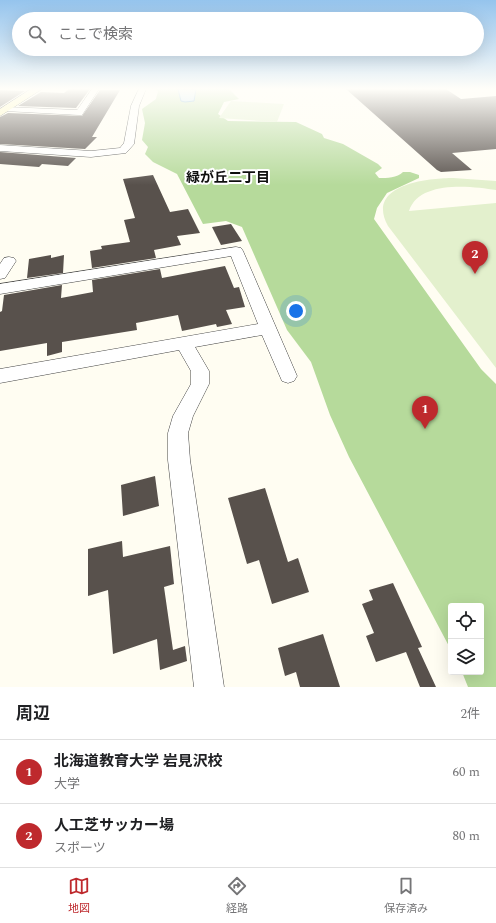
<!DOCTYPE html>
<html lang="ja">
<head>
<meta charset="utf-8">
<style>
  body { margin:0; font-family:Spectral,"Noto Sans JP",serif; background:#f6f6f6; color:#202124 }
  .controls { position:absolute; right:12px; bottom:12px; display:grid; overflow:hidden; border-radius:4px; box-shadow:0 4px 16px #0002 }
  .controls button { width:36px; height:36px; display:grid; place-items:center; padding:0; border:0; border-bottom:1px solid #e0e0e0; background:#fff; color:#202124; font:20px sans-serif }
  .you { position:absolute; left:296px; top:311px; width:14px; height:14px; margin:-10px; border:3px solid #fff; border-radius:50%; background:#1a73e8; box-shadow:0 0 0 6px #1a73e833 }
  .badge { display:grid; place-items:center; width:26px; height:26px; border-radius:50%; background:#be292d; color:#fff; font-size:13px; font-weight:700 }
  .pin { position:absolute; translate:-50% -33px; filter:drop-shadow(0 1px 2px #0008) }
  .pin::after { content:''; position:absolute; top:21px; width:14px; height:12px; background:inherit; clip-path:polygon(0 0,100% 0,50% 100%) }
  .list { margin:0; padding:0; list-style:none }
  h2 { display:flex; justify-content:space-between; align-items:center; height:52px; margin:0; padding:0 16px; font-size:17px }
  h2 small { font-size:13px; font-weight:400; color:#757577 }
  .list li { display:grid; grid-template-columns:26px 1fr auto; gap:12px; align-items:center; box-sizing:border-box; height:64px; padding:0 16px; border-top:1px solid #e0e0e0 }
  .list b { display:block; font-size:15px; white-space:nowrap }
  .list p { margin:0; font-size:13px; white-space:nowrap; color:#757577 }
  .list em { font-size:13px; font-style:normal; color:#757577 }
  .icon { flex:none; width:22px; height:22px; fill:none; stroke:currentColor; stroke-width:2; stroke-linecap:round; stroke-linejoin:round }
  .map { position:relative; flex:none; width:496px; height:687px; overflow:hidden }
  .search { position:absolute; background:#fff; box-shadow:0 4px 16px #0002; left:12px; right:12px; top:12px; height:44px; display:flex; align-items:center; gap:10px; box-sizing:border-box; padding:0 14px; border-radius:22px; color:#757577; font-size:15px }
  .sheet { height:180px; background:#fff }
  nav { display:flex; justify-content:space-around; align-items:center; box-sizing:border-box; height:56px; border-top:1px solid #e0e0e0; background:#fff; font-size:11px; color:#757577 }
  nav a { display:grid; justify-items:center; gap:2px }
  nav .on { color:#be292d }
  .map>svg:first-child { display:block }
  .forest { fill:#b6da9b }
  .pitch { fill:#e3f0cd }
  .water { fill:#b8ddf5; stroke:#4090cb }
  .building { fill:#58514c }
  .lines { fill:none; stroke-linecap:round; stroke-linejoin:round }
  .street-casing { stroke:#424242; stroke-width:1 }
  .secondary-casing { stroke:#313131; stroke-width:1 }
  .street { fill:#fff; fill-rule:evenodd }
  .secondary { fill:#fdf6af; fill-rule:evenodd }
  .labels { text-anchor:middle; dominant-baseline:central; stroke-width:4; stroke-linejoin:round; paint-order:stroke }
  .far-neighbourhood-label { font-size:14px; font-weight:bold; fill:#0f0f0f; stroke:#fff }
</style>
</head>
<body>
<div class="map">
<svg width="496" height="687" viewBox="0 0 496 687">
  <rect width="100%" height="100%" fill="#fffdf2"/>
  <path class="forest" d="M154,89h75l10,10 -15,3 -6,12 10,7 68,1 26,12 2,4 19,6 35,20 4,4 -7,5 4,5c8,0 18,0 24,-6h7l9,3v3l-32,15 -10,15 -3,11 107,150 15,15v303h-28l-6,-15h19v-66h-30v44l-102,-193 -19,-42 -19,-53 -24,-32 -45,-103 -16,-6 -23,3 -26,-50 -24,-12 -8,-8 3,-7 -6,-7 3,-17 -3,-14 14,-10 2,-8z"/>
  <path class="pitch" d="M231,101l53,3 -7,18 -58,-4z
    M453,178l43,3v9c-25,-4 -77,-10 -87,21l87,-8v165l-108,-142c-23,-41 39,-48 65,-48z"/>
  <path class="water" d="M178,89h18l-2,12 -9,1 -4,-1z"/>
  <path class="building" d="M69,89h21l-14,19 -58,-2 23,-14 23,1z
    M346,89h100l15,10 35,-3v53l-44,4 20,17 -31,2 -4,-2z
    M0,90l25,1 -25,16z
    M100,90h20l-28,47h5l-12,12 -85,-5v-27l8,-4 74,3z
    M0,152l76,6 -8,8 -26,-2 -3,3 -39,-3z
    M153,175l17,37 18,-3 12,24 -23,3 4,9 -27,5 2,8 -64,10 -2,-17 12,-2 -1,-3 29,-4 -6,-22 11,-2 -12,-39z
    M231,224l11,17 -21,4 -9,-18z
    M51,255v3l13,-3 -1,18 -36,5 2,-19z
    M225,266l9,22 5,-1 6,20 -19,3 6,14 -15,3 -1,-3 -34,7 -4,-16 -42,8 1,7 -75,12v10l-15,4v-13l-47,8v-39l2,-1 2,-16 58,-10 -1,13 32,-6 -1,-12 68,-11 2,9z
    M155,476l4,30 -36,10 -2,-31z
    M265,488l23,74 10,-4 11,34 -37,12 -13,-44 -12,4 -19,-66z
    M122,541l1,16 47,-11 4,38 -10,3 9,63 12,-4 2,15 -27,9 -3,-31 -44,15 -5,-64 -20,6v-47z
    M393,583l29,64 -4,1 18,39h-16l-14,-35 -30,10 -10,-26 8,-3 -12,-29 11,-4 -4,-10z
    M323,634l17,53h-40l-4,-15 -11,4 -7,-28z"/>
  <g class="lines">
    <g class="street-casing">
      <path id="street" d="M92,89h7l-17,26h-3l-74,-4 -4,-2 4,-2 72,3z
        M139,89h7l-7,17 -5,38 -8,9 -35,4 -91,-6v-6l91,6 29,-3 4,-5 7,-37z
        M236,247l5,1 2,3 54,125 -3,5 -6,2 -6,-2 -20,-46 -67,12 14,24v13l-16,32 -5,17 2,27 34,227h-30l-26,-227v-27l5,-17 18,-32v-13l-12,-21 -179,33v-14l258,-45 -27,-68 -231,38v-10z
        M9,257l5,1 2,3 -11,17 -5,1v-15l4,-6z"/>
    </g>
    <g class="secondary-casing">
      <path id="secondary" d="M31,89h11l-42,27v-7z"/>
    </g>
    <use href="#street" class="street"/>
    <use href="#secondary" class="secondary"/>
  </g>
  <linearGradient id="sky" x2="0" y2="1"><stop stop-color="#95c4ed"/><stop offset="0.48" stop-color="#fffef9"/><stop offset="1" stop-color="#fffef9" stop-opacity="0"/></linearGradient>
  <rect width="496" height="185" fill="url(#sky)"/>
  <g class="labels">
    <g class="far-neighbourhood-label">
      <text x="228" y="177">緑が丘二丁目</text>
    </g>
  </g>
</svg>
<div class="controls">
<button><svg class="icon" aria-label="locate" viewBox="0 0 24 24"><circle cx="12" cy="12" r="6"/><path d="M12 2v4M12 18v4M2 12h4M18 12h4"/></svg></button>
<button><svg class="icon" aria-label="layers" viewBox="0 0 24 24"><path d="M12 4l9 5-9 5-9-5zM3 14l9 5 9-5"/></svg></button>
</div>
<div class="you"></div>
<div class="pin badge" style="left:425px;top:429px">1</div>
<div class="pin badge" style="left:475px;top:274px">2</div>
<div class="search"><svg class="icon" aria-label="search" viewBox="0 0 24 24"><circle cx="10" cy="10" r="6"/><path d="M15 15l6 6"/></svg>ここで検索</div>
</div>
<section class="sheet">
<h2>周辺<small>2件</small></h2>
<ul class="list">
<li><span class="badge">1</span><div><b>北海道教育大学 岩見沢校</b><p>大学</p></div><em>60 m</em></li>
<li><span class="badge">2</span><div><b>人工芝サッカー場</b><p>スポーツ</p></div><em>80 m</em></li>
</ul>
</section>
<nav>
<a class="on"><svg class="icon" aria-label="map" viewBox="0 0 24 24"><path d="M3 6l6-2 6 2 6-2v14l-6 2-6-2-6 2zM9 4v14M15 6v14"/></svg>地図</a>
<a><svg class="icon" aria-label="directions" viewBox="0 0 24 24"><path d="M12 3l9 9-9 9-9-9zM9 14v-3h6M13 9l2 2-2 2"/></svg>経路</a>
<a><svg class="icon" aria-label="saved" viewBox="0 0 24 24"><path d="M7 4h10v16l-5-4-5 4z"/></svg>保存済み</a>
</nav>
</body>
</html>
